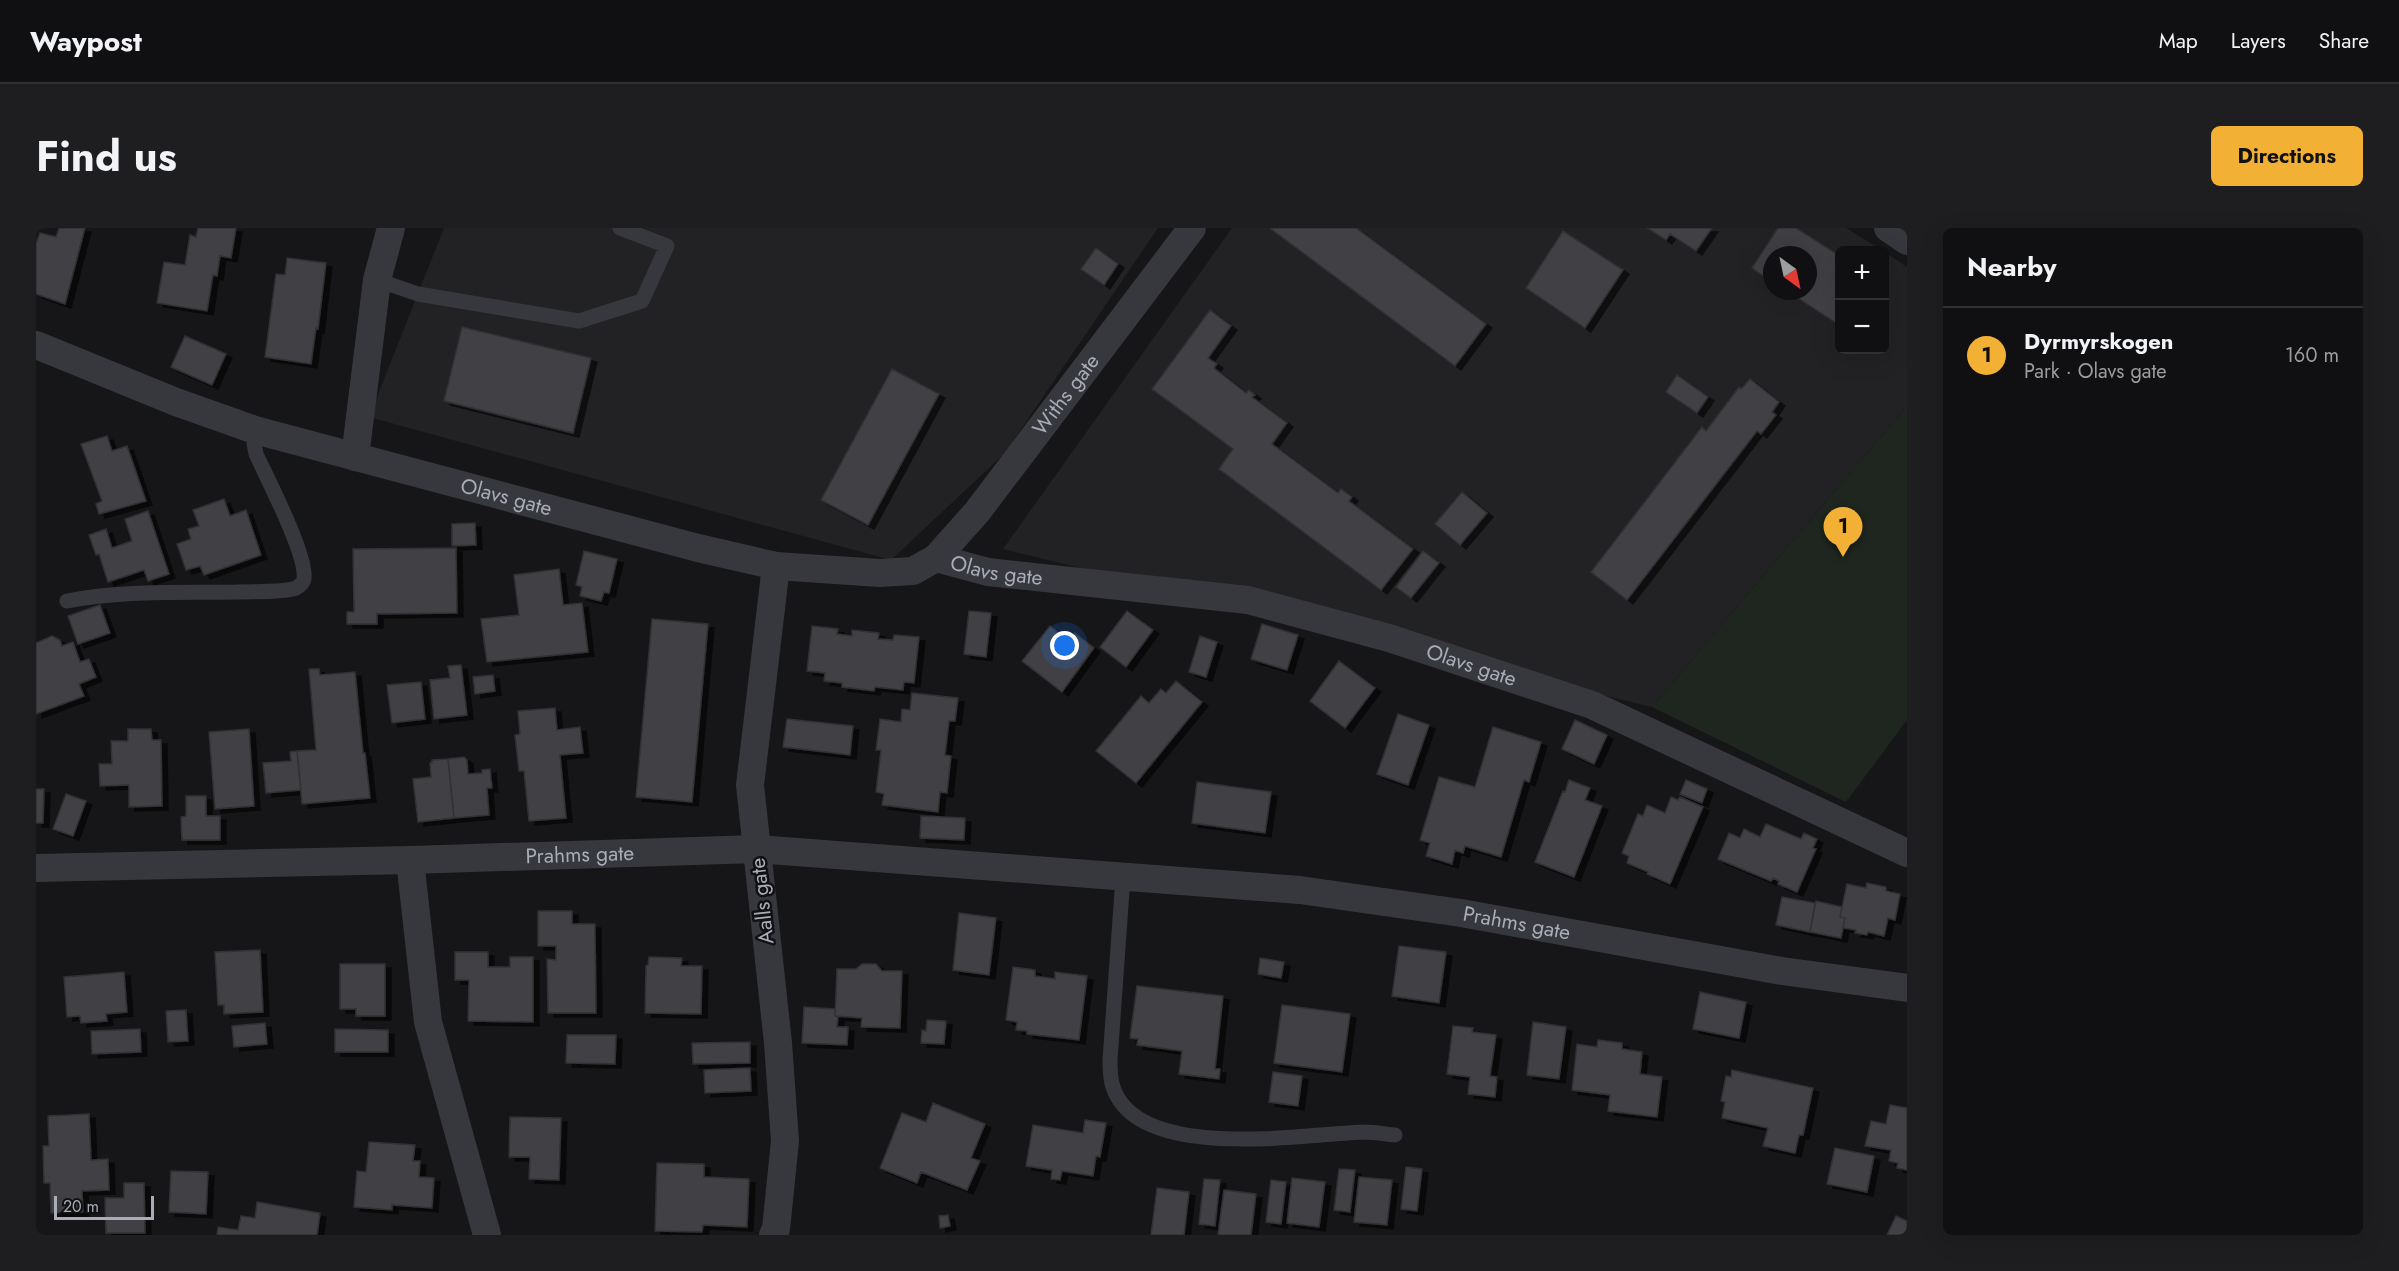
<!DOCTYPE html>
<html lang="en">
<head>
<meta charset="utf-8">
<style>
  body { margin:0; font-family:Jost,sans-serif; background:#1e1e20; color:#f1f3f6 }
  .controls { position:absolute; right:18px; top:18px; display:grid; overflow:hidden; border-radius:9px; box-shadow:0 6px 24px #0002 }
  .controls button { width:54px; height:54px; display:grid; place-items:center; padding:0; border:0; border-bottom:2px solid #303032; background:#101012; color:#f1f3f6; font:30px sans-serif }
  .compass { position:absolute; left:1727px; top:18px; width:54px; height:54px; border-radius:50%; background:#101012; box-shadow:0 6px 24px #0002; rotate:147deg }
  .scale { position:absolute; left:18px; bottom:15px; width:100px; box-sizing:border-box; padding-left:6px; border:3px solid #a8adb8; border-top:0; font-size:16px; line-height:21px; white-space:nowrap; color:#a8adb8; -webkit-text-stroke:4px #111113; paint-order:stroke }
  .you { position:absolute; left:1029px; top:418px; width:21px; height:21px; margin:-15px; border:4px solid #fff; border-radius:50%; background:#1a73e8; box-shadow:0 0 0 9px #1a73e833 }
  .badge { display:grid; place-items:center; width:39px; height:39px; border-radius:50%; background:#f2b134; color:#111; font-size:20px; font-weight:700 }
  .pin { position:absolute; translate:-50% -50px; filter:drop-shadow(0 2px 3px #0008) }
  .pin::after { content:''; position:absolute; top:32px; width:21px; height:18px; background:inherit; clip-path:polygon(0 0,100% 0,50% 100%) }
  .list { margin:0; padding:0; list-style:none }
  h2 { display:flex; justify-content:space-between; align-items:center; height:78px; margin:0; padding:0 24px; font-size:26px }
  h2 small { font-size:20px; font-weight:400; color:#9c9d9f }
  .list li { display:grid; grid-template-columns:39px 1fr auto; gap:18px; align-items:center; box-sizing:border-box; height:96px; padding:0 24px; border-top:2px solid #303032 }
  .list b { display:block; font-size:22px; white-space:nowrap }
  .list p { margin:0; font-size:20px; white-space:nowrap; color:#9c9d9f }
  .list em { font-size:20px; font-style:normal; color:#9c9d9f }
  .map { position:relative; flex:none; width:1871px; height:1007px; overflow:hidden; border-radius:9px }
  header { display:flex; align-items:center; gap:36px; box-sizing:border-box; height:84px; padding:0 30px; background:#101012; border-bottom:2px solid #303032 }
  header strong { font-size:28px }
  nav { display:flex; gap:33px; margin-inline-start:auto; font-size:21px }
  .intro { display:flex; align-items:center; justify-content:space-between; box-sizing:border-box; height:144px; padding:0 36px }
  h1 { margin:0; font-size:42px }
  .button { padding:15px 27px; border-radius:9px; background:#f2b134; color:#111; font-size:21px; font-weight:700 }
  main { display:flex; gap:36px; padding:0 36px }
  aside { flex:1; background:#101012; border-radius:9px; box-shadow:0 6px 24px #0002 }
  .map>svg:first-child { display:block }
  .built { fill:#222225; fill-rule:evenodd }
  .green { fill:#1e261f }
  .building { fill:#404145; stroke:#303034; stroke-width:1.5; filter:url(#shadow) }
  .lines { fill:none; stroke-linecap:round; stroke-linejoin:round }
  .service { stroke:#37383d; stroke-width:15 }
  .minor { stroke:#37383d; stroke-width:28 }
  .labels { text-anchor:middle; dominant-baseline:central; stroke-width:5; stroke-linejoin:round; paint-order:stroke }
  .street-label { font-size:21px; fill:#a8adb8; stroke:#111113 }
</style>
</head>
<body>
<header>
<strong>Waypost</strong>
<nav><a>Map</a><a>Layers</a><a>Share</a></nav>
</header>
<div class="intro"><h1>Find us</h1><a class="button">Directions</a></div>
<main>
<div class="map">
<svg width="1871" height="1007" viewBox="0 0 1871 1007">
  <defs>
    <filter id="shadow"><feDropShadow dx="6" dy="4" stdDeviation="0" flood-color="#0009"/></filter>
  </defs>
  <rect width="100%" height="100%" fill="#161618"/>
  <path class="built" d="M408,0h714l-153,225 -114,107 -522,-143z
    M1196,0h614l36,22h-42v100h44l1,-98 22,15v139l-255,301 -649,-158zM1736,27h36v36h-36z"/>
  <path class="green" d="M1871,178v314l-61,82 -194,-95z"/>
  <path class="building" d="M23,0h26l-20,76 -29,-10v-50l4,-11 16,4z
    M162,0h38l-5,30 -11,-2 -3,20 -4,-1 -6,36 -50,-8 7,-41 21,3 5,-30 6,2z
    M1236,0h84l130,96 -31,42 -184,-137z
    M1611,0h65l-16,23 -26,-17 -4,6z
    M1742,0h18l44,28 -1,69 -52,-34h21v-36h-36v27l-20,-14z
    M1527,3l60,39 -38,58 -59,-40z
    M1060,20l22,16 -14,21 -23,-16z
    M251,30l39,5 -8,66 -2,-1 -5,36 -46,-7 11,-83 9,1z
    M1174,82l21,16 -23,32 9,6 -3,4 32,25 3,-3 6,5 -3,2 35,26 -15,21 66,49 3,-4 11,8 -3,4 64,48 -32,41 -162,-121 14,-20 -81,-60z
    M426,99l129,31 -18,75 -129,-32z
    M149,108l41,18 -14,31 -41,-18z
    M856,141l47,25 -71,131 -47,-25z
    M1641,147l31,22 -11,16 -31,-21z
    M1714,151l29,23 -7,10 4,3 -15,19 -4,-3 -130,169 -36,-28 111,-145 4,4 33,-44 2,2z
    M71,208l5,15 15,-5 19,55 -47,13 -3,-10 6,-3 -21,-57z
    M1426,264l25,21 -27,32 -25,-21z
    M188,271l6,17 16,-6 15,45 -57,20 -4,-9 -14,4 -9,-26 14,-5 -3,-10 11,-3 -6,-16z
    M112,283l21,63 -21,7 -4,-11 -36,12 -9,-28 -3,1 -7,-20 17,-6 6,19 20,-7 -7,-22z
    M439,295l1,22 -24,1v-22z
    M420,320l1,65 -80,1v10h-30v-12h7l-1,-63z
    M548,323l33,8 -8,34 -5,-1 -3,9 -21,-5 2,-9 -6,-2z
    M1387,323l16,12 -28,35 -15,-11z
    M523,341l4,36 19,-2 6,49 -101,10 -6,-43 38,-4 -5,-40z
    M64,377l10,28 -32,11 -10,-28z
    M933,383l22,2 -5,44 -22,-3z
    M1091,383l26,19 -27,37 -26,-20z
    M616,391l56,5 -16,178 -56,-5z
    M1226,396l36,11 -11,35 -36,-11z
    M776,398l26,3 -1,5 15,2v-6l27,3 -1,6 15,1 1,-5 25,2 -5,46 -10,-1 -1,8 -28,-3 -1,4 -32,-4v-4l-18,-2 1,-8 -18,-2z
    M1014,398l19,15 6,-8 19,15 -32,44 -40,-31z
    M16,408l8,4 2,6 11,-4 7,20 9,-3 7,18 -17,7 5,12 -48,18v-71z
    M1164,408l17,6 -11,35 -17,-5z
    M1303,433l36,27 -30,40 -35,-27z
    M425,437l6,50 -33,4 -4,-39 20,-2 -2,-12z
    M273,441h10l1,6 35,-3 8,81h2l5,45 -68,6 -5,-53 19,-1z
    M457,447l2,16 -20,3 -2,-17z
    M1140,453l26,21 -66,81 -40,-32 45,-55 8,7 12,-14 5,4z
    M385,454l4,37 -33,4 -5,-38z
    M876,465l46,5 -3,23h-6l-4,34 6,1 -4,37 -7,-1 -2,20 -56,-7 2,-11 -8,-2 5,-42h-5l4,-31 21,3 1,-13 8,1z
    M519,480l2,22 23,-3 3,26 -23,2 6,63 -37,3 -5,-50h-5l-4,-36 5,-1 -2,-23z
    M1362,486l31,11 -21,60 -31,-11z
    M751,491l66,7 -3,29 -67,-8z
    M1539,492l32,15 -13,29 -32,-15z
    M1457,499l48,15 -12,40 -5,-2 -23,77 -36,-11 -2,7 -8,-3 -3,14 -26,-8 4,-13 -10,-3 19,-63 36,10z
    M92,501h23l1,11h9l1,66 -33,1v-22l-29,1 -1,-22h13l-1,-23h17z
    M213,501l5,77 -39,3 -6,-77z
    M261,523l4,39 -35,3 -3,-30 28,-2 -1,-9z
    M428,529l3,3 1,14 14,-1v-3l8,-1 2,19h-5l2,27 -35,3 -6,-59z
    M412,531l6,59 -36,4 -5,-43 18,-2 -1,-14h2v-3z
    M1533,552l21,8 -5,12 17,6 -28,71 -39,-15 28,-71 2,1z
    M1650,552l21,9 -5,14 -22,-9z
    M1161,554l74,10 -6,41 -73,-10z
    M0,561h8l-1,34h-7z
    M30,566l20,7 -13,35 -20,-7z
    M150,568h20v20h14v24h-38l-1,-23 5,-1z
    M1635,569l7,3 2,-3 23,10 -33,77 -23,-10 1,-2 -21,-9 2,-7 -7,-3 16,-39 5,2 4,-11 18,8z
    M885,588l44,2 -1,22 -44,-2z
    M1730,596l35,15 3,-6 13,6 -4,9 3,1 -19,43 -19,-8 1,-3 -6,-3 -2,3 -53,-22 11,-26 11,5 4,-9 16,8z
    M1831,655l19,4v4l14,3 -5,26 -7,-2 -4,18 -16,-4 -1,3 -12,-2 1,-3 -13,-2 2,-10 -5,-1 7,-33 19,4z
    M1746,669l33,6 -5,29 -34,-7z
    M1780,673l26,6 -2,10 5,1 -4,20 -31,-6z
    M502,683h34v13h23l1,89h-48l-1,-54 9,1v-14h-18z
    M923,685l37,5 -7,57 -36,-5z
    M1363,718l47,6 -7,51 -47,-7z
    M224,722l3,62 -39,2v-9h-6l-3,-53z
    M419,724h33v15h22v-10h23v65l-65,-1 1,-41h-14z
    M613,729l33,1 -1,8h21l-1,48 -56,-1 1,-47 2,-1z
    M1224,730l24,4 -3,16 -23,-4z
    M304,736h45v52h-29v-7h-16z
    M826,736h14l6,7h20l-2,57 -39,-1 1,-9 -27,-2 2,-47h19z
    M977,739l22,3v6l20,3v-7l32,4 -8,64 -52,-6v-3l-11,-1 1,-8 -11,-2z
    M88,744l3,40 -21,2 1,7 -26,2 -1,-7 -13,1 -3,-40z
    M1101,758l86,10 -8,73h5l-1,10 -40,-5 3,-23 -45,-6 1,-6 -8,-1z
    M1664,764l46,10 -7,36 -46,-9z
    M1246,777l68,9 -8,58 -68,-9z
    M768,779l31,2v7l3,1 -1,10h11l-1,18 -45,-2z
    M150,782l2,31 -20,1 -2,-31z
    M891,792l19,1 -2,23 -23,-1 1,-13 4,1z
    M1497,794l33,5 -7,52 -32,-4z
    M229,795l2,21 -33,3 -2,-21z
    M1417,798l20,2 -1,4 24,3 -6,41 7,1 -2,20 -27,-3 2,-17 -23,-3z
    M104,801l1,23 -49,2 -1,-23z
    M299,801l53,1v22h-53z
    M531,807h49l-1,29 -49,-1z
    M1562,812l24,3v6l20,3 -2,22 22,3 -5,40 -49,-6 2,-16 -38,-5 5,-46 20,3z
    M714,814v21l-57,1 -1,-21z
    M714,840l1,23 -46,2 -1,-23z
    M1696,842l81,18 -10,47h-4l-4,18 -32,-7 5,-18 -46,-10 3,-16 -4,-1 5,-25 5,1z
    M1237,844l29,4 -4,30 -29,-4z
    M897,875l52,21 -14,34 9,3 -13,29 -46,-18 -4,11 -37,-15 22,-55 24,9z
    M1854,877l17,3v62l-10,-2 1,-5 -9,-2 2,-11 -26,-4 6,-25 15,3z
    M53,886l2,46 17,-1 1,31 -27,1 1,21 -32,1 -1,-30h-6l-1,-37h6l-1,-30z
    M474,889l51,1 -2,62 -30,-1 1,-22h-21z
    M1049,892l21,3 -6,34 -4,-1 -3,20 -31,-5 -2,9 -9,-1 1,-9 -26,-4 7,-41 50,8z
    M333,914l46,3 -2,16h7l-1,16 15,1 -2,30 -40,-3v5l-38,-3 3,-36 9,1z
    M1799,920l39,8 -7,36 -40,-8z
    M621,935l47,1v13l45,2 -2,48 -44,-2 -1,7 -47,-1z
    M1370,939l16,2 -5,42 -16,-2z
    M1303,941l16,1 -5,42 -16,-2z
    M135,943l37,1 -2,42 -37,-2z
    M1323,949l33,3 -5,45 -33,-3z
    M1256,950l33,4 -6,45 -32,-4z
    M1168,951l16,1 -5,46 -16,-2z
    M1235,952l15,2 -5,42 -15,-2z
    M88,955h20l1,50h-39l-1,-35h19z
    M1121,960l32,4 -5,43h-33z
    M1188,962l32,4 -5,41h-33z
    M221,974l63,11 -3,22h-100l1,-8 20,3 3,-14 14,2z
    M912,987l2,11 -10,2 -1,-12z
    M1860,988l11,5v14h-20z"/>
  <g class="lines">
    <path class="service" d="M341,52l41,14 161,27 63,-20 25,-55 -47,-18
      M31,373c55,-11 113,-8 170,-9 13,-1 47,1 59,-4 4,-2 8,-6 8,-10 3,-23 -37,-100 -48,-124l-2,-11 1,-13
      M1087,649l-13,183c0,8 0,19 3,27 25,76 191,47 251,45 10,0 21,2 31,3"/>
    <g class="minor">
      <path d="M1852,0l19,13"/>
      <path id="s1" d="M0,117l140,57 79,28 443,118 78,18 104,7 33,-2 23,-13 41,-46 215,-284"/>
      <path d="M319,229l22,-177 14,-52"/>
      <path id="s2" d="M900,330l52,14 260,28 141,38 203,67 315,148"/>
      <path d="M374,632l18,162 59,213"/>
      <path id="s3" d="M0,640l374,-8 347,-11 543,41 161,23 321,58 125,17"/>
      <path d="M737,1007l3,-6 9,-88 -7,-98 -28,-258 26,-219"/>
    </g>
  </g>
  <g class="labels">
    <g class="street-label">
      <text stroke="none"><textPath href="#s1" startOffset="1146">Withs gate</textPath></text>
      <text stroke="none"><textPath href="#s1" startOffset="495">Olavs gate</textPath></text>
      <text stroke="none"><textPath href="#s2" startOffset="62">Olavs gate</textPath></text>
      <text stroke="none"><textPath href="#s2" startOffset="548">Olavs gate</textPath></text>
      <text stroke="none"><textPath href="#s3" startOffset="544">Prahms gate</textPath></text>
      <text transform="translate(726 673) rotate(-96)">Aalls gate</text>
      <text stroke="none"><textPath href="#s3" startOffset="1485">Prahms gate</textPath></text>
    </g>
  </g>
</svg>
<div class="controls">
<button>+</button>
<button>−</button>
</div>
<svg class="compass" viewBox="-18 -18 36 36"><path d="M0-13l5 13h-10z" fill="#e53935"/><path d="M0 13l5-13h-10z" fill="#9c9d9f"/></svg>
<div class="scale">20 m</div>
<div class="you"></div>
<div class="pin badge" style="left:1807px;top:329px">1</div>
</div>
<aside>
<h2>Nearby<small></small></h2>
<ul class="list">
<li><span class="badge">1</span><div><b>Dyrmyrskogen</b><p>Park · Olavs gate</p></div><em>160 m</em></li>
</ul>
</aside>
</main>
</body>
</html>
